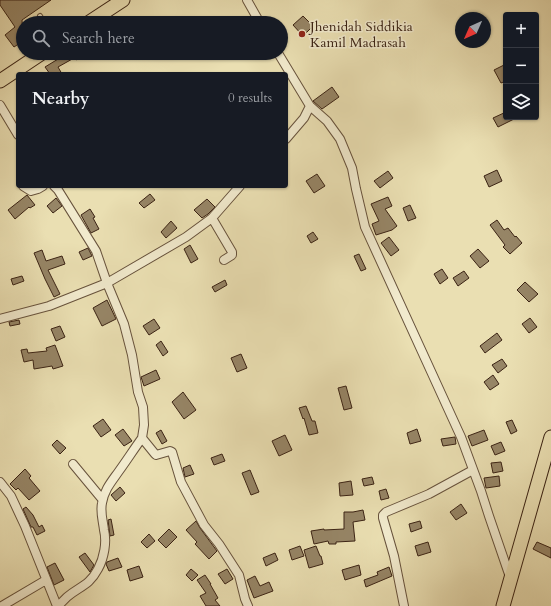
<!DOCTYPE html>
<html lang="en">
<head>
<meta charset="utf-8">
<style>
  body { margin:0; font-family:Cardo,serif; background:#242831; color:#f1f3f6 }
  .controls { position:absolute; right:12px; top:12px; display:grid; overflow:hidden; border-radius:4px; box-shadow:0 1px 3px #0004 }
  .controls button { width:36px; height:36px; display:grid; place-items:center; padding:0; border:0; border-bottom:1px solid #363941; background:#171b24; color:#f1f3f6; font:20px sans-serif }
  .compass { position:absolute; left:455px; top:12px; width:36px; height:36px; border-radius:50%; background:#171b24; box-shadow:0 1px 3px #0004; rotate:225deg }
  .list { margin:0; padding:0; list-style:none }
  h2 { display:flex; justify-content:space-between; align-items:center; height:52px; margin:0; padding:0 16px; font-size:17px }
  h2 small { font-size:13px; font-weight:400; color:#9ea1a6 }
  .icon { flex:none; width:22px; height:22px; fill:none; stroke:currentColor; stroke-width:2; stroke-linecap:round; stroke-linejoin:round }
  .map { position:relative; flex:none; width:551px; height:606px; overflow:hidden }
  .search { position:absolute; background:#171b24; box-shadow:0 1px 3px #0004; left:16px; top:16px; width:272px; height:44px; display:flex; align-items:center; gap:10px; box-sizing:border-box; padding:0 14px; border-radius:22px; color:#9ea1a6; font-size:15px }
  .panel { position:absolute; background:#171b24; box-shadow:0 1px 3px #0004; left:16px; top:72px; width:272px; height:116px; border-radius:4px }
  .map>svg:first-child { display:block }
  .building { fill:#968566; stroke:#3b2314 }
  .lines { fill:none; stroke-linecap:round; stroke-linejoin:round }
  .service-casing { stroke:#67523c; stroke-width:6 }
  .minor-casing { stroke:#67523c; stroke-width:10 }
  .trunk-casing { stroke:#3b2314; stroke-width:15 }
  .service { stroke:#f1eacd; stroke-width:4 }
  .minor { stroke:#f1eacd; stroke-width:8 }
  .trunk { stroke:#eadfb2; stroke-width:13 }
  .poi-dot { fill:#8f2418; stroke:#f1eacd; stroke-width:1.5 }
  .labels { text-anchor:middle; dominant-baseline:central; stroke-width:3; stroke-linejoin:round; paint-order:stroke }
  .poi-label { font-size:14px; fill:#3b2314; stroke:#f1eacd; text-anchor:start }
</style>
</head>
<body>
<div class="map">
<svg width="551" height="606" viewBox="0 0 551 606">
  <rect width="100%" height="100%" fill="#eadfb2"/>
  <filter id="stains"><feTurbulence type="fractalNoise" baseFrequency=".005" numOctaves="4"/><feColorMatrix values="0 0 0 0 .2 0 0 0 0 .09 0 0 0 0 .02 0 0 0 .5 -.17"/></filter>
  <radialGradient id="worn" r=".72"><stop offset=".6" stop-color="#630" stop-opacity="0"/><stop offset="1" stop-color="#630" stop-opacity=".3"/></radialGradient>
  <path class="building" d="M0,0h51l-29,20 1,21 -9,6 -9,-12 10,-8 -15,-22z
    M303,16l10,10 -10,10 -10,-11z
    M62,53h24l-10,7 -2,-2 -16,9 4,7h-12l-5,-7 18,-11z
    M506,64v17l-5,2 -7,-13z
    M332,87l7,10 -17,12 -9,-8z
    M506,112v5h12l-20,10 -5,-9z
    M497,170l5,11 -13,6 -5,-11z
    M388,171l5,7 -13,10 -6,-7z
    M317,174l8,12 -11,7 -8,-12z
    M150,194l5,6 -11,8 -5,-5z
    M27,195l8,10 -5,3 -1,-1 -14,12 -7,-9z
    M388,197l4,9 -7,3 12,17 -5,4 -16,5 -4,-11 7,-3 -8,-17z
    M56,198l6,8 -9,7 -6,-7z
    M207,199l8,8 -7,7 -6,4 -8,-8z
    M410,205l6,13 -8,3 -5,-13z
    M90,209l5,8 -2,1 6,11 -8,4 -10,-18z
    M497,220l7,10 4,-2 7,9 1,-1 6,7 -12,11 -7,-7 2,-2 -15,-20z
    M171,221l6,7 -11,10 -5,-6z
    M313,232l5,7 -7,4 -4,-7z
    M389,237l10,13 -8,6 -10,-13z
    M190,245l8,14 -7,4 -7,-14z
    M88,248l4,8 -9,4 -4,-8z
    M478,249l11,12 -9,7 -10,-12z
    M42,250l4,11 16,-5 3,8 -17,6 12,24 -6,3 -9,-18 -11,-26z
    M359,254l7,15 -5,2 -7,-15z
    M442,269l6,9 -8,6 -6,-10z
    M464,271l5,7 -11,8 -5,-8z
    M22,276l2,5 -11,4 -2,-6z
    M225,280l2,5 -12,7 -3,-5z
    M525,282l13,12 -9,8 -12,-12z
    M107,300l9,19 -14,7 -9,-18z
    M530,318l7,9 -8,6 -7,-9z
    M154,319l6,9 -11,7 -6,-9z
    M19,320l1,4 -10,2 -1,-4z
    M60,326l5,11 -9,4 -5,-12z
    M497,333l5,7 -17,13 -5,-7z
    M161,341l7,11 -5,4 -7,-11z
    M55,345l8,21 -10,3 -1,-3 -18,3 -1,-9 -9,2 -3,-12 6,-1 1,4 19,-2 -1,-3z
    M241,354l6,14 -10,4 -6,-14z
    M502,359l5,7 -9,7 -6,-8z
    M156,370l4,9 -16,7 -3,-9z
    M493,375l6,9 -9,6 -6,-8z
    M346,386l6,22 -8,2 -6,-22z
    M183,392l13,18 -12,9 -12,-17z
    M306,406l6,15h3l3,12 -9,2 -5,-17 -1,1 -4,-11z
    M103,419l8,11 -10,7 -8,-11z
    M512,420l5,11 -6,3 -5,-12z
    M123,429l9,12 -8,5 -9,-11z
    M417,429l4,12 -11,3 -3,-11z
    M161,430l6,11 -5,3 -6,-11z
    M484,430l4,10 -16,6 -4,-10z
    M285,435l7,15 -13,6 -7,-15z
    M455,437l1,7 -13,2 -2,-7z
    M57,440l9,8 -6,6 -8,-9z
    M501,442l4,9 -10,4 -4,-9z
    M222,454l3,7 -11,4 -3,-7z
    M501,462l2,9 -10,2 -2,-10z
    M190,465l4,9 -9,3 -2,-9z
    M25,469l6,7 -2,2 11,13 -11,9 -11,-12 -2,2 -6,-6z
    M250,470l9,22 -8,3 -9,-22z
    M499,476l1,10 -14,2 -2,-10z
    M372,477l2,7 -10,2 -2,-7z
    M351,481l2,14 -13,1 -1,-13z
    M120,487l5,6 -9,8 -5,-6z
    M386,489l3,9 -8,2 -2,-9z
    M461,504l6,9 -11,7 -6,-8z
    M26,507l7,8 6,12 3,-2 3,6 -8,4 -4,-8h-2l-8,-18z
    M363,510l2,10 -12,2 2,19 -19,1v2h-7l-1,-3 -14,3 -3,-13 13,-2v1l20,-1v-17h9z
    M111,519l3,16 -4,1 -2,-16z
    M196,521l4,7 17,23 -8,8 -14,-15 2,-2 -11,-12z
    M420,521l2,7 -11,4 -2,-8z
    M169,529l8,8 -11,11 -8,-8z
    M149,534l6,7 -8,7 -6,-6z
    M428,542l3,10 -13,4 -3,-10z
    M537,542l14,6v10l-18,-9z
    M300,546l4,10 -12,4 -3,-10z
    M316,546l4,10h1l2,8 -14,4 -5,-18z
    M85,553l9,12 -4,7 -11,-15z
    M275,553l3,7 -12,6 -3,-8z
    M118,558l4,9 -13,4 -3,-7 1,-2z
    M55,563l9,17 -10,5 -7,-18z
    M359,565l2,10 -16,5 -3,-10z
    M139,566l4,11 -13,4 -3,-11z
    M389,567l3,9 -26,11 -2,-7 14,-5 -1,-3z
    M191,569l7,6 -6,6 -6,-6z
    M227,569l6,10 -8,5 -7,-10z
    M205,575l6,9h-1l8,14 -3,2 5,6h-14l-6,-10 6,-3 -9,-13z
    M255,576l5,10 9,-4 4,9 -19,7 -7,-18z"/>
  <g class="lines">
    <g class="service-casing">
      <path id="service" d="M40,16l4,7"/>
    </g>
    <g class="minor-casing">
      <path id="minor" d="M247,0l13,23
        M278,53l32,53 -6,12 -18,21
        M0,105l18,30
        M310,106l17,15 13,18 12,29 4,21 9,38 96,210 20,54 8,25 21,61
        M23,186l8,5 7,-2 5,-3
        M54,186l4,4 38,61 11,32 17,41 8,31 6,37 5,15 1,18 -2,13 13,16 1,1 14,-4 2,1 9,30 23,43 15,19 20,31 6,24 3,7
        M212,218l20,34v3l-8,5
        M0,319l49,-13 58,-23 79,-46 26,-19 28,-32
        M73,464l29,35
        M0,482l11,14 14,30 32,80
        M2,606l44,-26
        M58,606c3,-3 6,-6 9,-9 13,-11 22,-11 31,-28 6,-11 9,-27 6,-39 -1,-9 -4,-18 -2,-27 2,-13 10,-22 17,-32 8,-11 15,-22 23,-33
        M404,606l-10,-50 -11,-38v-3l3,-3 43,-18 44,-24"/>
    </g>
    <g class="trunk-casing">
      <path id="trunk" d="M88,23l35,-23
        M0,81l42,-28
        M503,606l48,-169"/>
    </g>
    <use href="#service" class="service"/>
    <use href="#minor" class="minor"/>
    <use href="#trunk" class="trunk"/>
  </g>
  <circle class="poi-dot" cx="302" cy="34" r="4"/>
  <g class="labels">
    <g class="poi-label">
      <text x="310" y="26">Jhenidah Siddikia<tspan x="310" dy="16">Kamil Madrasah</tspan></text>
    </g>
  </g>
  <rect width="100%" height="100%" filter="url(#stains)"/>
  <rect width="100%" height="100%" fill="url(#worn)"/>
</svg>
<div class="controls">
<button>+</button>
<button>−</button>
<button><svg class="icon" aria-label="layers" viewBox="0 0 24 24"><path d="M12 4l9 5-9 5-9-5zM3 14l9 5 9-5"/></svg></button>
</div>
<svg class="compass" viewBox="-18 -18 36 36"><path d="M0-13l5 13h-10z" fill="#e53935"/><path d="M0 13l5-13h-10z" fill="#9ea1a6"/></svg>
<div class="search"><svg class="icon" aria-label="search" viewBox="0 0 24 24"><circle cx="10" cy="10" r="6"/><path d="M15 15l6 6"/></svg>Search here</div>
<section class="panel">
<h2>Nearby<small>0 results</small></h2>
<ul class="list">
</ul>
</section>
</div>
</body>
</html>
